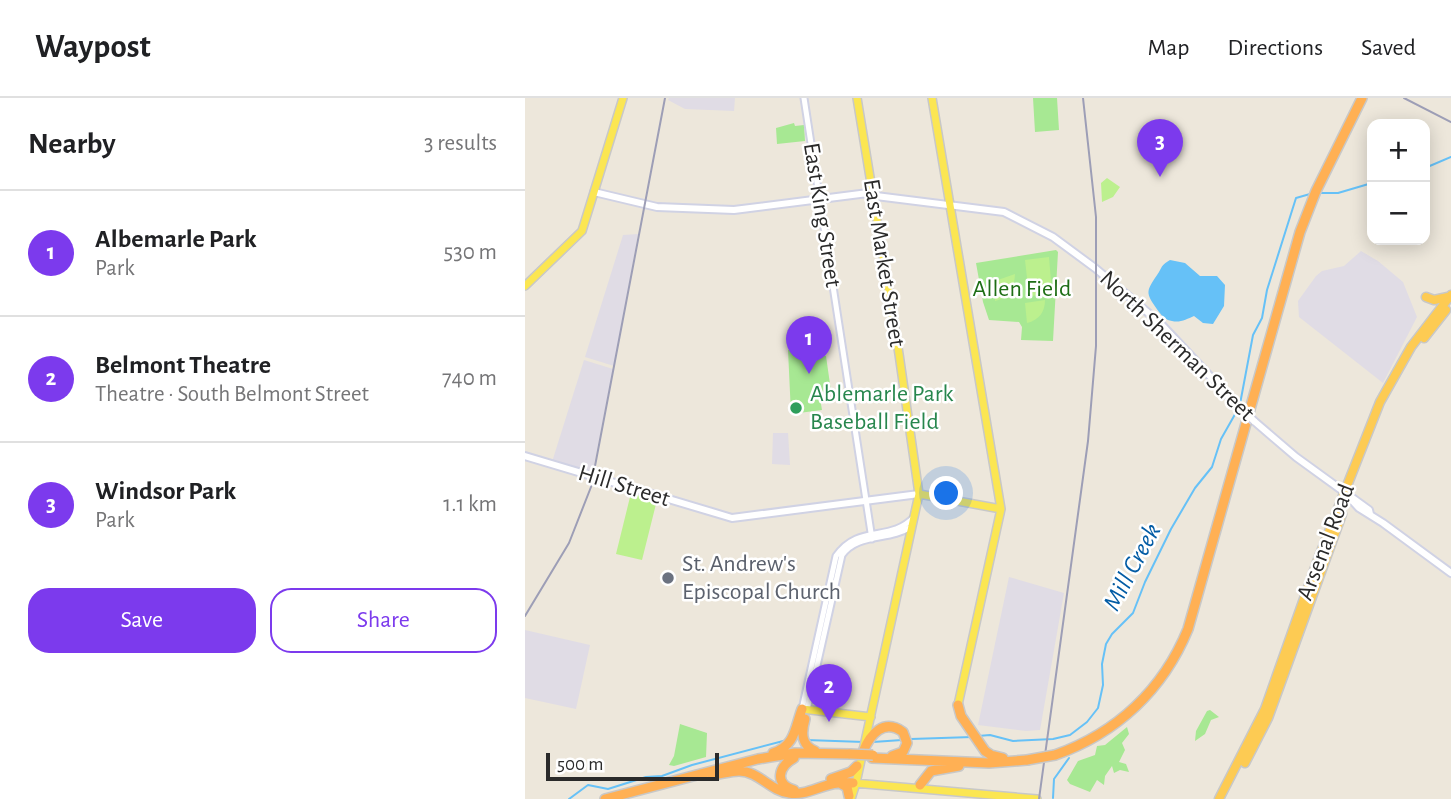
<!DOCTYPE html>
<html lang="en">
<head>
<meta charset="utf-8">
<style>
  body { margin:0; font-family:"Alegreya Sans",sans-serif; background:#f2f2f2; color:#202124 }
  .controls { position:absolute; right:21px; top:21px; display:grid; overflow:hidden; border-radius:14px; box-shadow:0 4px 18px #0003 }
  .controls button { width:63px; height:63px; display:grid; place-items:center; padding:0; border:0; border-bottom:2px solid #e0e0e0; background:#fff; color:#202124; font:35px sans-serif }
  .scale { position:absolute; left:21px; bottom:18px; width:173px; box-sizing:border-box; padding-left:7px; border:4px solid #2a2a2a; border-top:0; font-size:19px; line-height:24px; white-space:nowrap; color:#2a2a2a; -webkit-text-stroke:5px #fff; paint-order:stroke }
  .you { position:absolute; left:422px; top:396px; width:24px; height:24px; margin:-18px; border:5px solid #fff; border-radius:50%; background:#1a73e8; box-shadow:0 0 0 10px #1a73e833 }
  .badge { display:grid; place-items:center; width:46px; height:46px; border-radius:50%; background:#7c3aed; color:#fff; font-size:23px; font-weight:700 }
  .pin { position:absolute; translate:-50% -58px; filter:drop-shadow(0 2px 4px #0008) }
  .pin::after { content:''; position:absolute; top:37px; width:24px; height:21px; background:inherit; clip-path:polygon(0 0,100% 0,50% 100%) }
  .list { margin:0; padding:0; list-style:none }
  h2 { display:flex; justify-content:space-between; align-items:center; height:91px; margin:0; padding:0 28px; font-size:30px }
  h2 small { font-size:23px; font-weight:400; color:#757577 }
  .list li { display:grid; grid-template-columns:46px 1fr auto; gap:21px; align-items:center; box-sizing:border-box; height:126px; padding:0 28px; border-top:2px solid #e0e0e0 }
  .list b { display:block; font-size:26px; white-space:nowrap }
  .list p { margin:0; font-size:23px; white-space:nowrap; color:#757577 }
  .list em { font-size:23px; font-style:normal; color:#757577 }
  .actions { display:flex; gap:14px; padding:21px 28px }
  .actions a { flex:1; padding:16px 0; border:2px solid #7c3aed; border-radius:21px; text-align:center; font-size:24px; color:#7c3aed }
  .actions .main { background:#7c3aed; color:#fff }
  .map { position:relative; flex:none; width:926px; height:701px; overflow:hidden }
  header { display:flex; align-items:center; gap:42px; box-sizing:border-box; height:98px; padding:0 35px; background:#fff; border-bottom:2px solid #e0e0e0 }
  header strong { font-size:33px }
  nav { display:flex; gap:38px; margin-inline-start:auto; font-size:24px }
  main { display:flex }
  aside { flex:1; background:#fff }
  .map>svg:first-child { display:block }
  .industrial { fill:#e0dce5 }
  .green { fill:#a7e893 }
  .pitch { fill:#bcf08e }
  .water { fill:#66c1f7 }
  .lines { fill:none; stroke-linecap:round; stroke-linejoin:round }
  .stream { stroke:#66c1f7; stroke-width:2 }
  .tertiary-casing { stroke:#d0d2e4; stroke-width:9 }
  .secondary-casing { stroke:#d0d2e4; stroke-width:10 }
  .primary-casing { stroke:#c8c8c8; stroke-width:10 }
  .trunk-casing { stroke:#c8c8c8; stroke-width:11 }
  .motorway-casing { stroke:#c8c8c8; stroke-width:12 }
  .tertiary { stroke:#fff; stroke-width:5 }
  .secondary { stroke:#fff; stroke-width:6 }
  .primary { stroke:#fbe652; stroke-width:7 }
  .trunk { stroke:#fdcb53; stroke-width:8 }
  .motorway { stroke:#ffb054; stroke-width:9 }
  .rail { stroke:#9d9eb6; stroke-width:2 }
  .secondary-bridge-casing { stroke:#d0d2e4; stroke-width:10; stroke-linecap:butt }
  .motorway-bridge-casing { stroke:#c8c8c8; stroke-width:12; stroke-linecap:butt }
  .secondary-bridge { stroke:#fff; stroke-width:6 }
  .motorway-bridge { stroke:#ffb054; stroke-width:9 }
  .leisure-dot { fill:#2e9e5b; stroke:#fff; stroke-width:2.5 }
  .worship-dot { fill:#6b7280; stroke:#fff; stroke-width:2.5 }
  .labels { text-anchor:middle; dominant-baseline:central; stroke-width:5; stroke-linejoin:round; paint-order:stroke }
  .street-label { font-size:24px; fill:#2a2a2a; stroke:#fff }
  .park-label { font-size:24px; fill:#1d6d15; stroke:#fff }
  .leisure-label { font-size:24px; fill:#27864d; stroke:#fff; text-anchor:start }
  .worship-label { font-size:24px; fill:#5b616d; stroke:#fff; text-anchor:start }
  .water-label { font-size:26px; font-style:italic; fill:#035ca5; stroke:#fff }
</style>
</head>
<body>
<header>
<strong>Waypost</strong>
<nav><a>Map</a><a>Directions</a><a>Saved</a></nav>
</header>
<main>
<aside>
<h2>Nearby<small>3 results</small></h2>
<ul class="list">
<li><span class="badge">1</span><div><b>Albemarle Park</b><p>Park</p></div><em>530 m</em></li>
<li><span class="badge">2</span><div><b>Belmont Theatre</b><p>Theatre · South Belmont Street</p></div><em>740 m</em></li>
<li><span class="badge">3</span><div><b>Windsor Park</b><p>Park</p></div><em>1.1 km</em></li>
</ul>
<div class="actions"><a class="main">Save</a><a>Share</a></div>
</aside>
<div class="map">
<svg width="926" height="701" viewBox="0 0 926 701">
  <rect width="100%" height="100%" fill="#ede7db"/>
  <path class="industrial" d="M144,0h66l-1,13 -49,-2 -17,-9z
    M113,136l-24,132 -29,-9 38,-122z
    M836,153l17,10 25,21 14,35 -34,66 -84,-66 -1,-16 18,-25 6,-5 22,-5z
    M59,262l29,9 -21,106 -40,-13z
    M248,335h15l2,32 -18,-1z
    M484,479l55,16 -24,137 -14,1 -48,-6z
    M0,532l65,15 -14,64 -51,-11z"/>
  <path class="green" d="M508,0h24l2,32 -24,2z
    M269,25l1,3 9,-1 1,16 -28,3 -1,-16z
    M531,152l2,2 -5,89 -32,-1 1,-13 -3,-5 -30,-2 -6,-18 -7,-39z
    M285,248l2,11 14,-1 5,35 -12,1 3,18 -31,4 -3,-64z
    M685,612l9,7 -8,3 -6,14 -10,7 1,-10 11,-20z
    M155,626l27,9 -1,24 -32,9 -5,-1 5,-9z
    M602,629l2,7 -7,9 3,7 -6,12 7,2 3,8 -9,-2 -6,3 -2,-7 -7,10 -1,9 -7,-5 -7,12 -20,-8 -3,-4 11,-19 17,-6 2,-9 8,-1z"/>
  <path class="pitch" d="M582,80l13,9 -7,10 -11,5 -1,-19z
    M524,159l3,37 -23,2 -4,-36z
    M490,176c-1,15 -5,23 -20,27v-20z
    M520,202c0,12 -6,20 -18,23l-2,-20z
    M106,395l26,7 -15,60 -26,-6z"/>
  <path class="water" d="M645,162l15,3 15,13h17l8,9 -1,21 -11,18 -10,-1 -9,-7c-7,3 -14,7 -22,5 -6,-1 -9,-4 -13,-9 -15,-21 -13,-20 0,-40 3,-6 4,-8 11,-12z"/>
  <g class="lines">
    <path class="stream" d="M900,70l26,-11
      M794,95h19l34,-10
      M715,306l13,-69 9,-17 5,-28 29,-92 14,-4
      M453,638l12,-1 23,6 40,-2 17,-4 17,-13 11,-14 5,-23 -1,-21 4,-20 6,-10 21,-21 12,-31 26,-53 24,-41 17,-21 9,-28 17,-30
      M386,641l61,-2
      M281,642l58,2
      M348,644l29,-2
      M528,700l1,-19 15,-21
      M44,701l19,-14 20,4 38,-12 16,-1 30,-11 95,-25"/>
    <g class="tertiary-casing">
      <path id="tertiary" d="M279,0l68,441
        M277,611l34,-153c23,-33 54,-13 78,-39
        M282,612l35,-155c16,-22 47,-14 69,-28"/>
    </g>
    <g class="secondary-casing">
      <path id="secondary" d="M69,94l63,15 77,3 134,-17 8,3 128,16 49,25 42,31 64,54 75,80
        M729,323l42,36 73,53 1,4
        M0,358l207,62 187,-24
        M823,398l11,12 24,15 68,50"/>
    </g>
    <g class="primary-casing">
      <path id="primary" d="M407,0l69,411 -43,196
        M0,188l57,-55 41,-133
        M394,396l82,15
        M277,611l69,8
        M329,685l183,16
        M326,701l5,-16 63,-289 -20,-140 -42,-256"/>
    </g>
    <g class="trunk-casing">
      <path id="trunk" d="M901,199l8,3 14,-3
        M899,240l22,-28
        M720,665l23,-45 74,-204
        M694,701l46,-90 52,-147 63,-160 31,-55 40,-52"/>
    </g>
    <g class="motorway-casing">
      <path id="motorway" d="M433,607l3,11 24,35 6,4 12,3
        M280,621c-4,14 -4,26 10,32
        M338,654c7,-18 21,-34 40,-20l4,11 -4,9 -11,4
        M248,655c22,-7 22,-25 29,-44
        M530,657c62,-22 108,-65 133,-126l112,-397 16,-41 46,-93
        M269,660c-16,9 -20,26 0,32
        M347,660l117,5 38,-3
        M187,677c9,-1 19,-4 27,-4 20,0 31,20 50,22 21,4 37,-14 64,-10
        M306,681l20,-7 6,-6
        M313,684l9,5 2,9
        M395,687l11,-14 28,-5
        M80,701l153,-40 37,-6 55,1"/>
    </g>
    <use href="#tertiary" class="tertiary"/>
    <use href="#secondary" class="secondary"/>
    <use href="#primary" class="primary"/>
    <use href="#trunk" class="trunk"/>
    <use href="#motorway" class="motorway"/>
    <path class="rail" d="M879,0l47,24
      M0,518l44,-73 22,-56 74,-389
      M514,701l49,-358 8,-95v-129l-13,-119"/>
    <g class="secondary-bridge-casing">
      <path id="secondary-bridge" d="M709,304l20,19"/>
    </g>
    <g class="motorway-bridge-casing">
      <path id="motorway-bridge" d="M325,656l23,1
        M502,662l28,-5"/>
    </g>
    <use href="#secondary-bridge" class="secondary-bridge"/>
    <use href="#motorway-bridge" class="motorway-bridge"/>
  </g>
  <circle class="leisure-dot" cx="271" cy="310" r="7"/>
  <circle class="worship-dot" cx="143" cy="480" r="7"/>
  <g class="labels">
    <g class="street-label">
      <text transform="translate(297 117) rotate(81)">East King Street</text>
      <text transform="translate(359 165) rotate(81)">East Market Street</text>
      <text transform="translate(652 248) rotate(44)">North Sherman Street</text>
      <text transform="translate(99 388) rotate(17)">Hill Street</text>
      <text transform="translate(801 444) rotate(-69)">Arsenal Road</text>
    </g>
    <g class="park-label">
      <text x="497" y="191">Allen Field</text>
    </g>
    <g class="leisure-label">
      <text x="285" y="296">Ablemarle Park<tspan x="285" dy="28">Baseball Field</tspan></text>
    </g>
    <g class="worship-label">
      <text x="157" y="466">St. Andrew's<tspan x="157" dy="28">Episcopal Church</tspan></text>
    </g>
    <g class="water-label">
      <text transform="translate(607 469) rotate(-62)">Mill Creek</text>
    </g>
  </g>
</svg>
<div class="controls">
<button>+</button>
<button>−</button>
</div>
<div class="scale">500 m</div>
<div class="you"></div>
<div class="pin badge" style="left:284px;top:276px">1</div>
<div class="pin badge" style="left:304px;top:624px">2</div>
<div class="pin badge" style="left:635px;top:79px">3</div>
</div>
</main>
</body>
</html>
